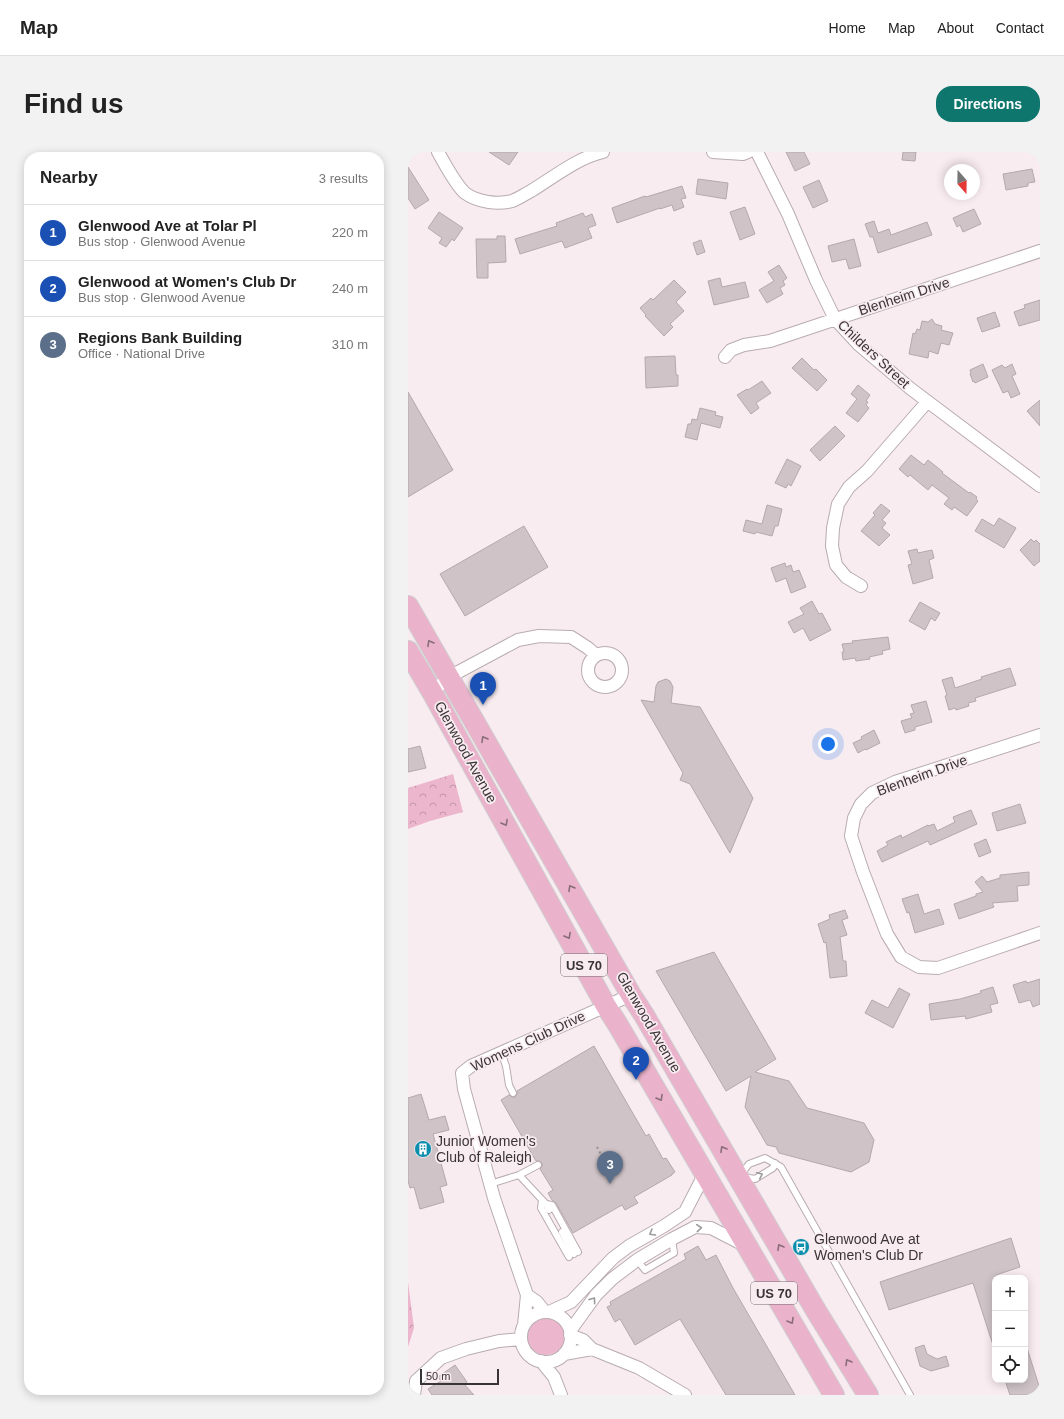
<!DOCTYPE html>
<html lang="en">
<head>
<meta charset="utf-8">
<style>
  body { margin:0; font-family:Helvetica,sans-serif; background:#f2f2f2; color:#222 }
  .controls { position:absolute; right:12px; bottom:12px; display:grid; overflow:hidden; border-radius:8px; box-shadow:0 2px 10px #0003 }
  .controls button { width:36px; height:36px; display:grid; place-items:center; padding:0; border:0; border-bottom:1px solid #e0e0e0; background:#fff; color:#222; font:20px sans-serif }
  .compass { position:absolute; left:536px; top:12px; width:36px; height:36px; border-radius:50%; background:#fff; box-shadow:0 2px 10px #0003; rotate:160deg }
  .scale { position:absolute; left:12px; bottom:10px; width:79px; box-sizing:border-box; padding-left:4px; border:2px solid #393436; border-top:0; font-size:11px; line-height:14px; white-space:nowrap; color:#393436; -webkit-text-stroke:3px #f9ecf1; paint-order:stroke }
  .you { position:absolute; left:420px; top:592px; width:14px; height:14px; margin:-10px; border:3px solid #fff; border-radius:50%; background:#1a73e8; box-shadow:0 0 0 6px #1a73e833 }
  .badge { display:grid; place-items:center; width:26px; height:26px; border-radius:50%; background:#0f766e; color:#fff; font-size:13px; font-weight:700 }
  .pin { position:absolute; translate:-50% -33px; filter:drop-shadow(0 1px 2px #0008) }
  .pin::after { content:''; position:absolute; top:21px; width:14px; height:12px; background:inherit; clip-path:polygon(0 0,100% 0,50% 100%) }
  .list { margin:0; padding:0; list-style:none }
  h2 { display:flex; justify-content:space-between; align-items:center; height:52px; margin:0; padding:0 16px; font-size:17px }
  h2 small { font-size:13px; font-weight:400; color:#767676 }
  .list li { display:grid; grid-template-columns:26px 1fr auto; gap:12px; align-items:center; box-sizing:border-box; height:56px; padding:0 16px; border-top:1px solid #e0e0e0 }
  .list b { display:block; font-size:15px; white-space:nowrap }
  .list p { margin:0; font-size:13px; white-space:nowrap; color:#767676 }
  .list em { font-size:13px; font-style:normal; color:#767676 }
  .icon { flex:none; width:22px; height:22px; fill:none; stroke:currentColor; stroke-width:2; stroke-linecap:round; stroke-linejoin:round }
  .map { position:relative; flex:none; width:632px; height:1243px; overflow:hidden; border-radius:16px }
  header { display:flex; align-items:center; gap:24px; box-sizing:border-box; height:56px; padding:0 20px; background:#fff; border-bottom:1px solid #e0e0e0 }
  header strong { font-size:19px }
  nav { display:flex; gap:22px; margin-inline-start:auto; font-size:14px }
  .intro { display:flex; align-items:center; justify-content:space-between; box-sizing:border-box; height:96px; padding:0 24px }
  h1 { margin:0; font-size:28px }
  .button { padding:10px 18px; border-radius:16px; background:#0f766e; color:#fff; font-size:14px; font-weight:700 }
  main { display:flex; gap:24px; padding:0 24px }
  aside { flex:1; background:#fff; border-radius:16px; box-shadow:0 2px 10px #0003 }
  .map>svg:first-child { display:block }
  .grass { fill:#ecb6cc }
  .forest { fill:url(#forest-crowns) }
  .building { fill:#cfc3c7; stroke:#b5a8ad }
  .lines { fill:none; stroke-linecap:round; stroke-linejoin:round }
  .service-casing { stroke:#b8acb1; stroke-width:8 }
  .minor-casing { stroke:#b8acb1; stroke-width:14 }
  .primary-casing { stroke:#cfcecf; stroke-width:22 }
  .path { stroke:#999093; stroke-width:2; stroke-dasharray:2 3; stroke-linecap:butt }
  .service { stroke:#fff; stroke-width:6 }
  .minor { stroke:#fff; stroke-width:12 }
  .primary { stroke:#eab3cb; stroke-width:20 }
  .oneway { stroke:#896d79 }
  .oneway2 { stroke:#9c9a9a }
  .labels { text-anchor:middle; dominant-baseline:central; stroke-width:3.5; stroke-linejoin:round; paint-order:stroke }
  .shield { fill:#f9ecf1; stroke:#736b6e; stroke-width:1 }
  .shield-label { font-size:13px; font-weight:bold; fill:#393436 }
  .street-label { font-size:14px; fill:#393436; stroke:#f9ecf1 }
  .poi-label { font-size:14px; fill:#393436; stroke:#f9ecf1; text-anchor:start }
</style>
</head>
<body>
<header>
<strong>Map</strong>
<nav><a>Home</a><a>Map</a><a>About</a><a>Contact</a></nav>
</header>
<div class="intro"><h1>Find us</h1><a class="button">Directions</a></div>
<main>
<aside>
<h2>Nearby<small>3 results</small></h2>
<ul class="list">
<li><span class="badge" style="background:#1a4fb4">1</span><div><b>Glenwood Ave at Tolar Pl</b><p>Bus stop · Glenwood Avenue</p></div><em>220 m</em></li>
<li><span class="badge" style="background:#1a4fb4">2</span><div><b>Glenwood at Women's Club Dr</b><p>Bus stop · Glenwood Avenue</p></div><em>240 m</em></li>
<li><span class="badge" style="background:#5c6f8a">3</span><div><b>Regions Bank Building</b><p>Office · National Drive</p></div><em>310 m</em></li>
</ul>
</aside>
<div class="map">
<svg width="632" height="1243" viewBox="0 0 632 1243">
  <defs>
    <pattern id="forest-crowns" width="20" height="18" patternUnits="userSpaceOnUse"><rect width="20" height="18" fill="#ecb6cc"/><path d="M2 6a3 3 0 1 1 6 0M12 15a3 3 0 1 1 6 0" fill="none" stroke="#c095a6"/></pattern>
  </defs>
  <rect width="100%" height="100%" fill="#f9ecf1"/>
  <path class="grass" d="M119 1184a19 19 0 1 1 38 0a19 19 0 1 1-38 0Z"/>
  <path class="forest" d="M45,622l10,38 -33,9 -22,8v-41z
    M0,1130l6,46 -6,19z"/>
  <path class="building" d="M81,0h29l-9,13z
    M378,0h18l6,12 -15,7z
    M495,0h13l-1,9 -13,-1z
    M0,15l21,33 -14,9 -7,-11z
    M624,17l3,13 -7,1v3l-22,4 -3,-16z
    M290,27l30,4 -2,16 -30,-5z
    M411,28l9,21 -15,7 -10,-21z
    M274,34l4,12 -5,1 3,8 -10,4 -2,-6 -12,4v-1l-43,15 -5,-15 33,-12 1,1z
    M337,55l10,27 -15,6 -10,-28z
    M566,57l7,15 -18,8 -3,-7 -3,2 -4,-9z
    M31,60l24,16 -9,13 -2,-2 -6,8 -7,-4 3,-5 -14,-10z
    M175,61l2,4 7,-3 4,11 -8,3 4,10 -27,10 -3,-7 -42,13 -5,-15 42,-13 -1,-3z
    M466,69l4,12 11,-4 2,6 36,-13 5,13 -54,18 -5,-16h-3l-5,-13z
    M89,84h8l1,26 -18,1v15h-11l-1,-39h21z
    M446,87l7,27 -12,3 -3,-10 -14,3 -4,-16z
    M293,88l4,12 -8,3 -4,-12z
    M371,113l8,13 -4,3 2,4 -5,3 3,6 -16,9 -8,-13 15,-9 -6,-9z
    M312,126l2,9 23,-5 4,15 -35,8 -6,-24z
    M266,128l12,12 -10,10 8,9 -14,13 3,3 -9,9 -19,-20 1,-1 -6,-7 11,-10 2,2z
    M632,148v20l-21,6 -5,-14 11,-4 -1,-3z
    M587,160l5,14 -18,6 -5,-14z
    M524,167l3,5 7,2 -1,4 12,3 -4,12 -8,-2 -3,11 -9,-3 -1,7 -19,-4 4,-21 2,1 2,-5 3,1 2,-9 6,1z
    M267,204l1,19h2v11l-32,2 -1,-31z
    M394,206l12,12 2,-1 11,11 -10,11 -25,-23z
    M575,212l5,13 -13,6 -1,-2 -1,1 -3,-8 1,-1 -1,-3z
    M604,212l4,10 -4,2 8,18 -9,4 -3,-7 -5,2 -11,-23 10,-5 3,3z
    M354,229l9,12 -15,10 3,5 -8,6 -14,-19 10,-6 1,1z
    M450,233l12,10 -4,6 2,1 -2,3 3,3 -11,14 -12,-9 11,-14 -6,-5z
    M0,240l45,78 -45,27z
    M632,248v26l-13,-15z
    M292,256l16,4 -1,3 8,2 -3,11 -19,-5 -4,17 -12,-3 3,-13h3l1,-5 5,1z
    M427,274l10,10 -25,25 -10,-11z
    M503,303l13,10 4,-5 15,12 -1,1 27,20 1,-1 7,5 -1,2 2,2 -11,15 -13,-9 -2,3 -8,-6 5,-6 -17,-13 -4,5 -18,-15 -2,2 -9,-8z
    M379,307l14,7 -10,20 -3,-2 -2,4 -11,-5z
    M473,352l9,7 -8,9 4,3 -4,5 8,7 -11,11 -18,-15 14,-16 -2,-2z
    M359,353l15,4 -4,17h-3l-3,10 -16,-4 -1,2 -12,-3 3,-11 16,4z
    M591,366l17,10 -12,20 -29,-17 7,-12 12,7z
    M116,374l24,41 -83,49 -25,-42z
    M623,387l3,3 2,-2 4,4v17l-6,5 -14,-16z
    M509,397l1,4 14,-3 2,8 -5,2 4,18 -20,6 -5,-19 4,-1 -4,-13z
    M377,411l1,4 5,-2 2,7 6,-2 7,17 -15,6 -5,-15 -10,4 -5,-14z
    M404,449l7,13 3,-1 9,17 -21,11 -7,-13 -9,5 -6,-11 16,-8 -4,-6z
    M512,450l20,11 -5,8 -4,-3 -6,12 -16,-9z
    M480,485l2,12 -8,2 1,3 -14,3 1,2 -14,2 -1,-3 -12,2 -1,-8h2l-2,-8 11,-1 -1,-2z
    M602,516l6,17 -41,13 1,3 -8,2 1,3 -13,4 -1,-2 -6,2 -4,-14 2,-1 -5,-15 10,-3 3,11 27,-9 -1,-2z
    M258,527l4,2 3,6 -2,16 29,4 53,91 -23,55 -40,-69 -10,-4 3,-7 -42,-73 13,2 2,-16 2,-4z
    M518,549l6,21 -17,5v3l-10,3 -4,-12 11,-3 -2,-4 4,-1 -3,-8z
    M466,578l6,13 -14,7 -1,-1 -7,4 -5,-10 9,-4 -1,-2z
    M12,594l6,22 -18,4v-23z
    M612,652l6,19 -29,8 -5,-18z
    M563,658l6,14 -47,21 -2,-4 -46,21 -5,-11 11,-6 -2,-3 15,-7 1,3 26,-13v1l6,-2 3,7 18,-9 -2,-5z
    M578,687l5,13 -12,5 -5,-13z
    M621,720v13l-12,1 1,15 -26,2 2,4 -35,12 -5,-15 22,-8v-2l7,-2 -8,-10 7,-6 5,6 13,-4v-3z
    M510,742l6,20 15,-5 5,15 -29,9 -6,-21 -2,1 -5,-14z
    M437,758l3,8 -6,2 5,15 -7,2 3,24h3l1,15 -17,2 -4,-36 -2,1 -6,-19 12,-5 -1,-4z
    M306,800l62,107 -21,13 34,9 18,27 57,15 10,17 -5,22 -18,10 -72,-19 -3,-6 -9,-2 -22,-38 6,-31 -25,15 -70,-120z
    M632,827v25l-7,3 -3,-7 -11,3 -6,-18 13,-4 1,2z
    M585,835l5,16 -8,2 2,7 -26,7 -1,-3 -34,4 -2,-16 31,-5 21,-6 -1,-2z
    M491,836l11,6 -17,34 -28,-15 7,-13 16,8z
    M186,894l52,90 3,-2 14,25 3,-1 9,14 -3,2v1l-38,22 4,6 -13,7 -3,-5 -49,28 -17,-30 -4,-3 -4,-7 5,-3 -13,-21 2,-3v-3l-3,-2h-3l-35,-61 8,-5 3,2h3l2,-3v-3z
    M13,942l8,26 16,-4 4,14 -16,4 14,51 -7,2 4,15 -24,7 -6,-22 -4,1 -2,-7v-83z
    M603,1086l9,29 -24,8 -1,70h-2l-20,-62 -84,27 -9,-28z
    M290,1094l8,14 10,-5 17,33 62,107h-69l-46,-76 -45,26 -15,-26 -5,3 -8,-15 4,-2 -1,-3 76,-43 -2,-5z
    M516,1193l3,9 10,5 9,-3 3,10 -18,5 -11,-5 -5,-18z
    M617,1196h2l13,41v6h-30l-5,-15h20z
    M47,1213l12,17 -3,2 10,11h-42l-4,-6 13,-8 -3,-4z"/>
  <g class="lines">
    <g class="service-casing">
      <path id="service" d="M93,900l5,14 3,19 4,8
        M333,1022l8,-10 16,-6 16,9 129,228
        M111,1023l27,29 3,6
        M335,1025l12,2 18,-11 2,-5
        M82,1032l29,-9 19,-10
        M134,1048l-1,8 28,49
        M138,1052l6,1 26,47
        M154,1080l12,22
        M229,1108l8,10 29,-17 -2,-14"/>
    </g>
    <g class="minor-casing">
      <path id="minor" d="M30,0c7,12 17,32 27,41 12,9 33,12 47,8 6,-2 13,-7 19,-10 23,-14 46,-33 72,-39
        M305,0l30,2 5,-2
        M349,0l31,62 28,66 19,39 24,26 52,44 129,97
        M317,205l6,-7 13,-5 26,-4 270,-90
        M453,434l-15,-9 -10,-12 -4,-19 1,-18 5,-24 11,-17 18,-16 60,-69
        M180 518a17 17 0 1 1 34 0a17 17 0 1 1-34 0Z
        M24,540l17,-15 69,-37 21,-4 32,1 17,11 8,7
        M632,583l-145,47 -23,11 -11,11 -7,14 -3,18 12,36 24,62 14,23 18,10 19,1 102,-35
        M119,1143l10,7 8,10
        M141,1160l22,-10 42,-44 16,-12 35,-20 21,-14 19,-37
        M113 1185a25 25 0 1 1 50 0a25 25 0 1 1-50 0Z
        M116,1173l3,-30 -33,-97 -30,-109 -2,-16 9,-7 160,-71
        M162,1179l26,-36 16,-16 25,-19 35,-21 23,-12 16,1 33,17
        M162,1183l13,5 9,9 47,19 46,27
        M156,1202l28,-5
        M133,1209l13,16 7,18
        M6,1243l2,-14 25,-23 25,-9 33,-8 22,-2"/>
    </g>
    <g class="primary-casing">
      <path id="primary" d="M0,454l223,389 13,20 171,294 53,86
        M0,499l24,41 174,314 12,19 216,370"/>
    </g>
    <path class="path" d="M189,995l7,13"/>
    <use href="#service" class="service"/>
    <use href="#minor" class="minor"/>
    <use href="#primary" class="primary"/>
  </g>
  <defs><path id="oneway-chevron" d="M-2-3.5L2.5 0L-2 3.5" fill="none" stroke-width="1.6" stroke-linecap="round" stroke-linejoin="round"/></defs>
  <g class="oneway">
    <use href="#oneway-chevron" transform="translate(22 491) rotate(-120)"/>
    <use href="#oneway-chevron" transform="translate(76 587) rotate(-120)"/>
    <use href="#oneway-chevron" transform="translate(97 671) rotate(61)"/>
    <use href="#oneway-chevron" transform="translate(163 736) rotate(-120)"/>
    <use href="#oneway-chevron" transform="translate(160 784) rotate(61)"/>
    <use href="#oneway-chevron" transform="translate(252 946) rotate(60)"/>
    <use href="#oneway-chevron" transform="translate(315 997) rotate(-120)"/>
    <use href="#oneway-chevron" transform="translate(372 1095) rotate(-120)"/>
    <use href="#oneway-chevron" transform="translate(383 1169) rotate(60)"/>
    <use href="#oneway-chevron" transform="translate(440 1210) rotate(-121)"/>
  </g>
  <g class="oneway2">
    <use href="#oneway-chevron" transform="translate(352 1023) rotate(-25)"/>
    <use href="#oneway-chevron" transform="translate(291 1076) rotate(-5)"/>
    <use href="#oneway-chevron" transform="translate(244 1081) rotate(150)"/>
    <use href="#oneway-chevron" transform="translate(185 1148) rotate(-54)"/>
  </g>
  <defs>
    <g id="building-disc" transform="scale(0.9)"><circle r="9.5" fill="#0d8ead" stroke="#f9ecf1"/><path d="M-4-6H4V6H1V3H-1V6H-4ZM-2.5-4.3h1.7v1.8h-1.7ZM.8-4.3h1.7v1.8H.8ZM-2.5-1h1.7V.8h-1.7ZM.8-1h1.7V.8H.8Z" fill="#fff"/></g>
    <g id="bus-disc" transform="scale(0.9)"><circle r="9.5" fill="#0d8ead" stroke="#f9ecf1"/><path d="M-5-6H5V4H4V6H2V4H-2V6H-4V4H-5ZM-3.5-4V0h7V-4ZM-3.5 1.2v1.5H-2V1.2ZM2 1.2v1.5H3.5V1.2Z" fill="#fff"/></g>
  </defs>
  <g fill-rule="evenodd">
    <use href="#building-disc" x="15" y="997"/>
    <use href="#bus-disc" x="393" y="1095"/>
  </g>
  <g class="labels">
    <g class="shield">
      <rect x="153" y="802" width="46" height="22" rx="3"/>
      <rect x="343" y="1130" width="46" height="22" rx="3"/>
    </g>
    <g class="shield-label">
      <text x="176" y="813">US 70</text>
      <text x="366" y="1141">US 70</text>
    </g>
    <g class="street-label">
      <text transform="translate(496 144) rotate(-18)">Blenheim Drive</text>
      <text transform="translate(466 202) rotate(43)">Childers Street</text>
      <text transform="translate(58 600) rotate(61)">Glenwood Avenue</text>
      <text transform="translate(514 623) rotate(-20)">Blenheim Drive</text>
      <text transform="translate(241 870) rotate(60)">Glenwood Avenue</text>
      <text transform="translate(120 889) rotate(-25)">Womens Club Drive</text>
    </g>
    <g class="poi-label">
      <text x="28" y="989">Junior Women's<tspan x="28" dy="16">Club of Raleigh</tspan></text>
      <text x="406" y="1087">Glenwood Ave at<tspan x="406" dy="16">Women's Club Dr</tspan></text>
    </g>
  </g>
</svg>
<div class="controls">
<button>+</button>
<button>−</button>
<button><svg class="icon" aria-label="locate" viewBox="0 0 24 24"><circle cx="12" cy="12" r="6"/><path d="M12 2v4M12 18v4M2 12h4M18 12h4"/></svg></button>
</div>
<svg class="compass" viewBox="-18 -18 36 36"><path d="M0-13l5 13h-10z" fill="#e53935"/><path d="M0 13l5-13h-10z" fill="#767676"/></svg>
<div class="scale">50 m</div>
<div class="you"></div>
<div class="pin badge" style="left:75px;top:553px;background:#1a4fb4">1</div>
<div class="pin badge" style="left:228px;top:928px;background:#1a4fb4">2</div>
<div class="pin badge" style="left:202px;top:1032px;background:#5c6f8a">3</div>
</div>
</main>
</body>
</html>
